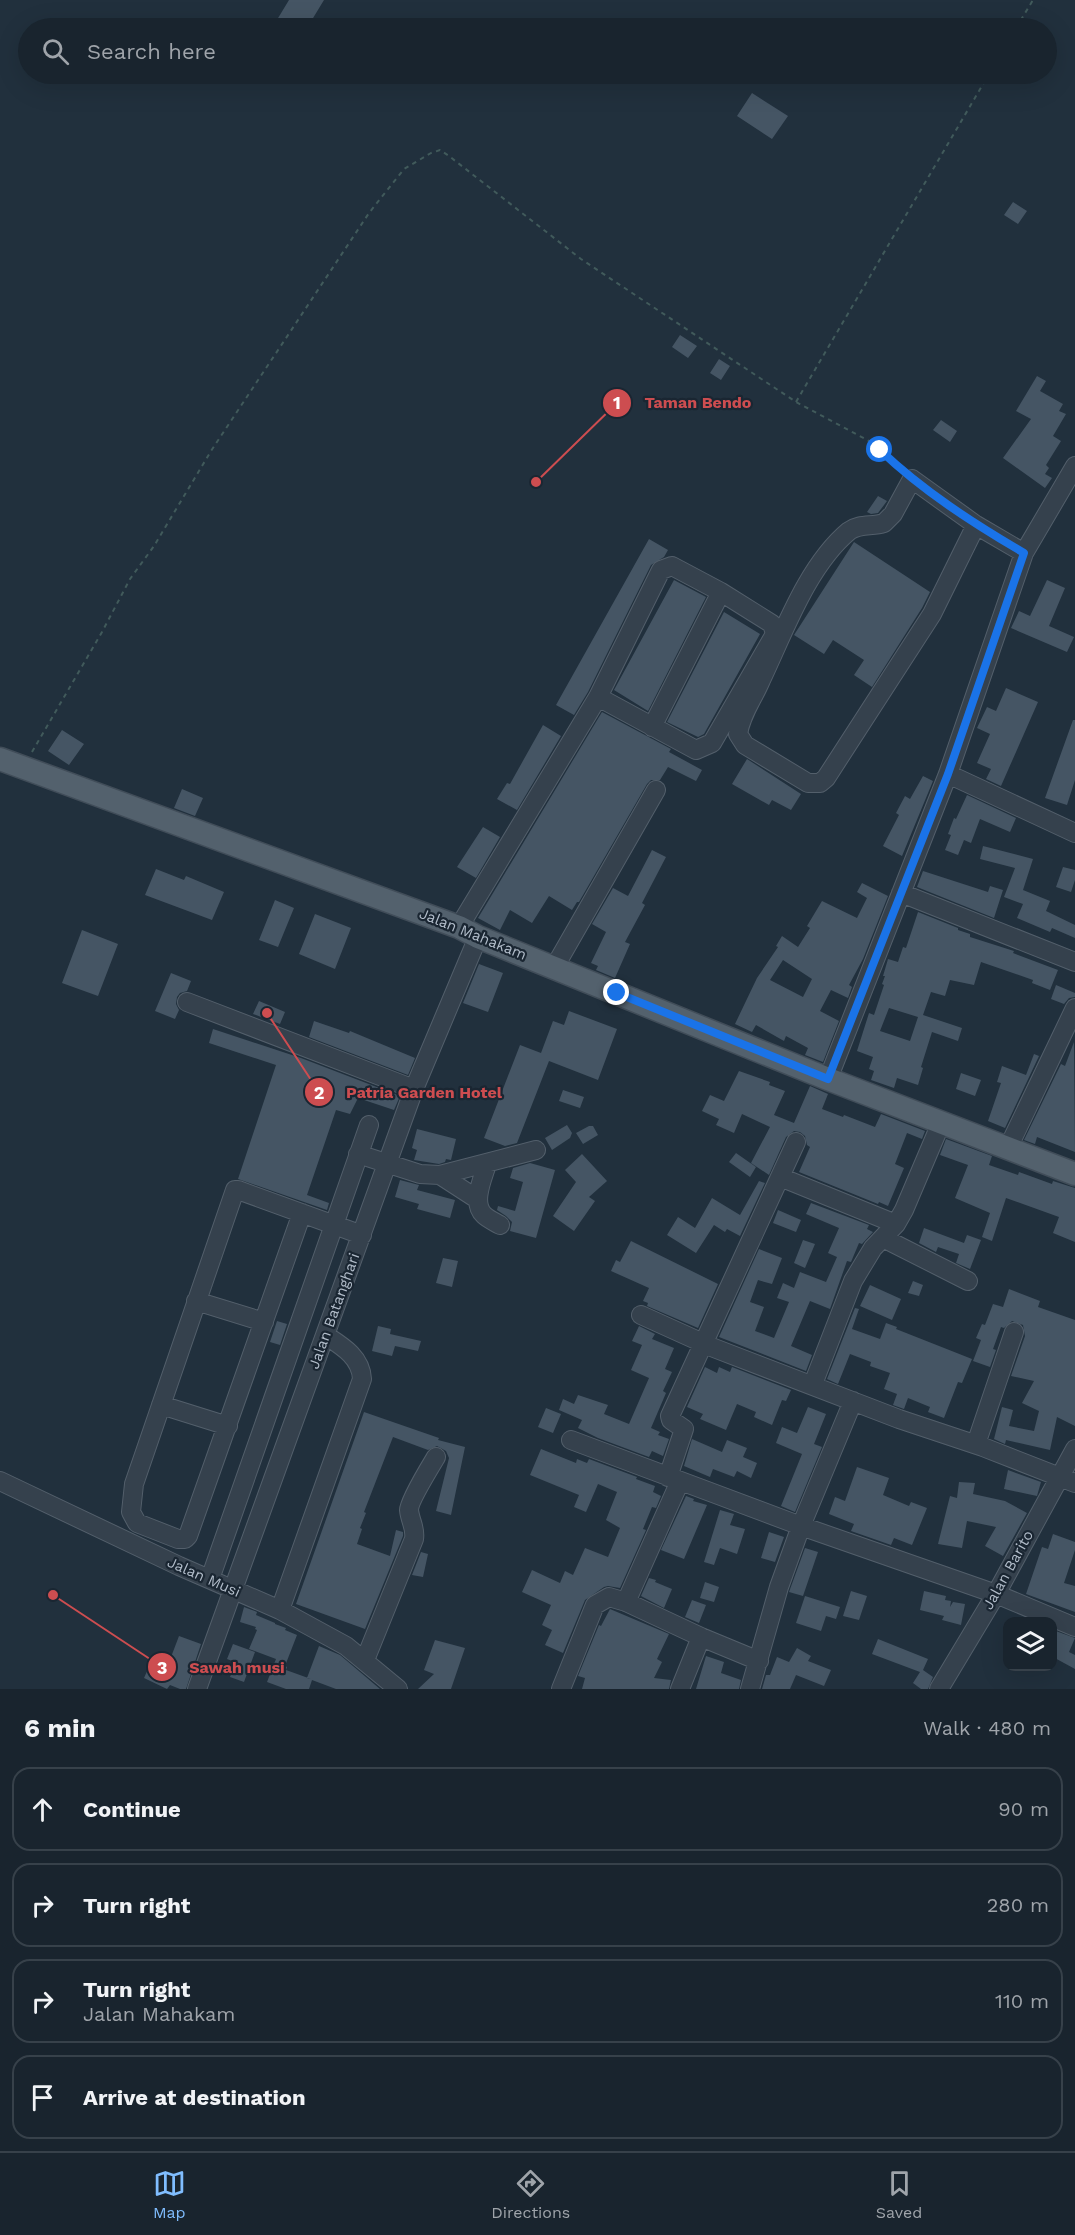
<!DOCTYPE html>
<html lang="en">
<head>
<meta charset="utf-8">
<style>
  body { margin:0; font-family:"Work Sans",sans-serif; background:#222c36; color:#f1f3f6 }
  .controls { position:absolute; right:18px; bottom:18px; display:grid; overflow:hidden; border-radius:12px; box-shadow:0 6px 24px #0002 }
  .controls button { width:54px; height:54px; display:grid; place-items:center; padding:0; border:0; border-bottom:2px solid #37414a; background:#19242e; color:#f1f3f6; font:30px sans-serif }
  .stop { position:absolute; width:18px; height:18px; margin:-14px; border:4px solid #1a73e8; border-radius:50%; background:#fff }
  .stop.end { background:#1a73e8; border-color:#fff; box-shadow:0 2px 6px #0008 }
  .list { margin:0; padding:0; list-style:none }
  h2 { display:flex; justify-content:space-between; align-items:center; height:78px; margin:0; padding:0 24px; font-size:26px }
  h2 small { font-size:20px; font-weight:400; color:#9fa4aa }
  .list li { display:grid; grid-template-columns:39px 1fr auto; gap:18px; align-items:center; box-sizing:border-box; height:84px; margin:0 12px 12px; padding:0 12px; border:2px solid #37414a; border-radius:18px }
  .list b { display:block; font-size:22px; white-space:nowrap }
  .list p { margin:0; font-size:20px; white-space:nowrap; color:#9fa4aa }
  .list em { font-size:20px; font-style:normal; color:#9fa4aa }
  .icon { flex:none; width:33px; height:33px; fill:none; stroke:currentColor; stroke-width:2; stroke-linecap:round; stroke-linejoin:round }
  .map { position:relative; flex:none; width:1075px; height:1689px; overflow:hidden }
  .search { position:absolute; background:#19242e; box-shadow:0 6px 24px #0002; left:18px; right:18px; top:18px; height:66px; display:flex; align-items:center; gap:15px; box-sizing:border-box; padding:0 21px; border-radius:33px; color:#9fa4aa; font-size:22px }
  .sheet { height:462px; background:#19242e }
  nav { display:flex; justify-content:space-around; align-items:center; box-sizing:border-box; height:84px; border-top:2px solid #37414a; background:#19242e; font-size:16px; color:#9fa4aa }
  nav a { display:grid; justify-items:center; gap:3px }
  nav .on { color:#80bdfe }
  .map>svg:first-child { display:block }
  .building { fill:#455564; fill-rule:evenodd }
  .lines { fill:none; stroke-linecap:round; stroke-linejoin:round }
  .minor-casing { stroke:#535f6b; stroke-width:20 }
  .major-casing { stroke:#414d59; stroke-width:25 }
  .path { stroke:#415a5b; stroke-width:2; stroke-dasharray:4.5 4.5; stroke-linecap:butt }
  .minor { stroke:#35414d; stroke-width:18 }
  .major { stroke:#53616d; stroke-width:22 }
  .route { stroke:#1a73e8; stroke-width:8 }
  .labels { text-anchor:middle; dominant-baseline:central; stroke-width:4.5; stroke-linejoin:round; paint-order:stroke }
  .street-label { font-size:15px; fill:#b1bcc9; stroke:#1a2632 }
  .leader { fill:none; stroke:#cd4d50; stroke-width:2 }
  .callout-dot { fill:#cd4d50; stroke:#1a2632; stroke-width:2 }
  .mark-label { font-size:18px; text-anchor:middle; font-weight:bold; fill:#fff }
  .callout-label { font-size:16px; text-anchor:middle; font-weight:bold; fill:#cd4d50; stroke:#1a2632; stroke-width:4.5; stroke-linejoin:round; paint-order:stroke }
</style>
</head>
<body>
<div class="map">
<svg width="1075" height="1689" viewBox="0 0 1075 1689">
  <rect width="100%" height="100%" fill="#21303d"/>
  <path class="building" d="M289,0h35l-17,28h-35z
    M752,93l36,23 -16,23 -35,-23z
    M1013,202l14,9 -9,13 -14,-9z
    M680,335l17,11 -9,12 -16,-11z
    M719,359l11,7 -9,14 -11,-7z
    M1037,376l9,5 -6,10 23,13 -4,7 7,3 -13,22 8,5 -15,24 3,3 -4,6 7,4 -7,10 -42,-30 28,-39 -15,-8z
    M941,420l16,11 -7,11 -17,-12z
    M878,496l9,5 -9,12 -7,1 -4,-2z
    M649,539l19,11 -4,7 -13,8 -63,127 -14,23 -18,-10z
    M854,542l76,50 -8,16 -50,79 -18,-12 10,-15 -31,-20 -9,14 -30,-19z
    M674,580l32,17 -58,114 -34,-21z
    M1047,580l18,8 -16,38 25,11 -7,15 -56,-24 8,-17 11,5z
    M724,612l36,22 -56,100 -6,3 -31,-15z
    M1006,688l32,14 -37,84 -15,-7 5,-10 -14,-6 13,-29 -13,-6 10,-21 9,4z
    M602,712l69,37 -2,3 33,18 -6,11 -28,-14 -8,13h-9l-4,4 -68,118h-2l-5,8 -23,-14 -17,27 -22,-13 -10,20 -22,-12z
    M1073,720h2v60l-8,25 -22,-7z
    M543,725l18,11 -44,74 -20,-11 10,-16 3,1z
    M62,730l22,14 -15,21 -21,-14z
    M747,759l54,35 -10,16 -19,-10 -3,5 -37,-21z
    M923,776l10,5 -31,75 -19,-10 16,-31 -3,-2 9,-17 5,3z
    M182,789l21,9 -8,18 -21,-8z
    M967,795l49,23 -6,14 -30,-13 -9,24 -7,-3 -6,15 -13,-5 6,-15 -3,-1 6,-16 2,1z
    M483,827l17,10 -24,41 -19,-11z
    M983,846l50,13 -10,31 27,11 -4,10 29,14v13l-23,-10 -2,4 -33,-14 6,-14 -19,-7 11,-29 -35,-9z
    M652,850l14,7 -24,46 3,2 -20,37 5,2 -15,34 -19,-8 2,-4 -7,-3 15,-31 -14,-8 21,-36 15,8z
    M1063,867l12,3v10l-4,12 -15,-5z
    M156,869l28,11 2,-4 38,16 -12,28 -67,-25z
    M923,871l65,21 2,-6 13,4 -9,28 -77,-31z
    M862,883l26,13 -25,63 -14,26 3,2 -4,11 -17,-8 -11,21 19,10 -16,41 -18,-7 3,-7 -22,-12 -2,5 -28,-16 -4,7 -17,-8 22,-46 21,-31 -2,-1 6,-10 16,11 12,-19 -3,-2 15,-25 35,17 10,-20 -10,-6zM783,960l29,19 -9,18 -33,-17z
    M275,900l19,8 -16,39 -19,-7z
    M918,912l40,16v2l12,4v3l44,14 -1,2 45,17 -8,20 -18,-7 1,-3 -52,-18 -7,23 -24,-5 -5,16 -14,-4 -8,23 39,13 -4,13 -26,-9 -11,35 2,1 -5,17 -21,-7 -3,10 -23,-8 3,-9 -5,-2 4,-12 -16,-6 12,-38 5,2 10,-30 -2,-1 3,-8h-2l5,-17 10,3 5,-15 3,1zM889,1008l29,9 -8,24 -30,-10z
    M315,914l36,14 -16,41 -36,-15z
    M82,930l36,14 -20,52 -36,-13z
    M479,964l24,9 -15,39 -25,-9z
    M171,973l20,8 -4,10 -7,2 -3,4 -1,7 3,6 -4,9 -20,-8z
    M1056,985l19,8v4l-6,1 -5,6 -13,-5z
    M259,1001l26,11 -5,12 -27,-10z
    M569,1011l48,18 -19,51 -49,-19 -32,82 -12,3 -21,-8 36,-93 21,8 12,-32 11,4z
    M314,1021l35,12 1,-2 65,27 -7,17 -99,-38z
    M213,1029l88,29 99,38 -6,14 -36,-12 -8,16 -14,-4 -29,85 22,8 -2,7 -89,-31 38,-114 -67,-22z
    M1074,1042l1,110 -38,-15 -2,7 -11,-4 37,-76 4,2z
    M1034,1054l5,2 -34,72 -17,-7 13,-38 -4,-1 5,-16 24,9z
    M739,1071l31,11 -1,3 16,6 -11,24 20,8 16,-37 18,8 -6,15 21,8 1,-2 31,12 6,-13 44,17 -3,8 -15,-6 -12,31 9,4 -16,38 -9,-4 -1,2 -79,-32 11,-25 -3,-2 -2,-9 -5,-4 -6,-1 -8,6 -17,38 -18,-12 19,-36 -28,-13 -8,19 -18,-8 3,-6 -17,-8 8,-16 14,6z
    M961,1073l20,7 -6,16 -19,-7z
    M563,1090l21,7 -4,11 -21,-7z
    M567,1125l5,8 -2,5 -18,12 -7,-12z
    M589,1126h4l5,9 -15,9 -7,-11z
    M417,1129l39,10 -5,21 -5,-1 -1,3 -6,2 -25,-4 3,-10 -5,-2z
    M946,1139l46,17 -3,9 29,10 1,-3 33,12 1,-3 22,7v54l-22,-9 6,-16 -53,-19 -14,43 -10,-4 8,-24 -35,-15 13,-33 -28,-10z
    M736,1153l20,14 -6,10 -21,-15z
    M582,1154l25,27 -18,16 6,4 -21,30 -21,-15 23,-34 -11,-12z
    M530,1163l25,7 -19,68 -26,-7 2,-9 -6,-6 -9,-6 1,-4 17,5 8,-29 -13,-4 3,-10z
    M400,1180l19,5 -2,5 38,10 -5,18 -33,-9 2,-5 -24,-7z
    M759,1181l6,2 -25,53 -13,-7 -2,3 -11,-7 -18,28 -29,-18 11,-18 17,11 17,-30 28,17z
    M811,1203l58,22 -2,4 6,3 -11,12 -3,-1 -8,19 -4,-1 -17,48 -20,-8 -19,45 21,9 -6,16 -87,-34 40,-88 23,9 -10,26 -14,-4 -8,22 14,5 -9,24 19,7 15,-36 -12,-4 6,-15 11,5 6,-16 26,10 11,-25 -9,-4 11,-25 -33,-14z
    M778,1210l23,10 -5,12 -23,-9z
    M924,1228l40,15 3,-8 14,5 -11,29 -14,-6 3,-9 -21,-7 -2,5 -17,-9z
    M803,1240l12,4 -10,24 -11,-5z
    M631,1241l87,43 -20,44 -51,-22 1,-3 -5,-2 6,-13 -38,-17 5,-11 4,2z
    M443,1258l15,3 -6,26 -16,-4z
    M913,1281l10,4 -4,11 -11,-3z
    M870,1285l31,14 -9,21 -32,-14z
    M1009,1289l31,12 -2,6 37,13v106l-18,-9 -7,33 -44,-10 -1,4 -11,-5 8,-32 11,3 -4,16 25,5 5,-20 -17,-8 12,-22 -23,-5 14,-40 -2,-11 -11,-4 -8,7 -3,-1 -8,22 3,1 -6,17 -17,-6 8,-21 -5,-2 6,-14 3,1 8,-21 10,3z
    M855,1308l4,1 -7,20 28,10 6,-16 11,4 -1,2 76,30 -10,24 -4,-1 -14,36 -16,-6 2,-5 -22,-9 -4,11 -11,-4 4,-11 -13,-5 6,-16 -20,-7 1,-4 -21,-8 -12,30 -11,-5z
    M277,1321l10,3 -7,21 -10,-3z
    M378,1326l13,3 -1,5 31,7 -3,10 -23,-5 -3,10 -20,-5z
    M639,1326l16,8 -3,5 22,9 -9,21 7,3 -9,19 3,2 -15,35 9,4 -2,3 11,4 -6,17 -11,-5 -3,6 -51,-19 -20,-10 4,-8 -23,-10 4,-11 11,5 4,-9 30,10 -4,9 25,10 20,-46 -18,-8 11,-25 -10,-4z
    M705,1367l12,6 2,-6 11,5 2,-5 59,23 -5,11 -4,-1 -10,25 -18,-8 2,-5 -19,-8 -11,26 -26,-11 3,-5 -16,-7z
    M808,1407l18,7 -12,30 8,3 -27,65 -14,-6 21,-52 -26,-11 6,-16 15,6z
    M546,1408l15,6 -8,19 -15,-6z
    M364,1412l75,26 -1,2 27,7 -14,68 -15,-4 13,-53 -3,-7 -9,-5 -9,4 -35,-13 -29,75 2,1 -6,15 2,1 -5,15 33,12 6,-26 7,2v4l-38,93 -69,-25z
    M692,1439l30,13 5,-12 20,8 -4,9 14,6 -6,15 -14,-7 -3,6 -21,-8 -3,8 -26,-11z
    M541,1449l35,14 1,-4 10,4 2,-4 48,18 -1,2 19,7 -2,6 8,4 -5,12 -4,-1 -9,22 3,1 -26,58 -12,-2 -4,1 -19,13 -22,53 -18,-8 7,-15 -10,-5 9,-20 -29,-13 10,-22 28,13 5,-12 8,4 12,-27 23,9 12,-29 -14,-8 11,-28 -19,-8 -12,28 -12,-5 5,-12 -49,-20z
    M857,1467l32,11 -6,17 26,11 2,-4 16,6 -15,37 -18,-7 -3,7 -40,-14 3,-7 -25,-10 6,-17 10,4z
    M1008,1470l33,12 -4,14 -33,-7z
    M959,1482l16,1 -2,11 32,7 22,12 -24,43 -18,-10 11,-19 -29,-6 -5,27 -24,-4 12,-48 7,2z
    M686,1496l8,3 -1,2 14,4 -23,54 -23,-9z
    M720,1510l14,4 -4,11 15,4 -8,25 -17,-6 -6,17 -10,-3z
    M769,1532l15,5 -9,25 -14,-4z
    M1053,1534l22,8v8l-11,33 11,3v26l-49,-18 16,-47 6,2z
    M805,1548l13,4 -15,44 -14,-4z
    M421,1552l7,2 -5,23 -11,-2z
    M649,1578l7,2 -1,2 17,7 -8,19 -23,-12z
    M705,1582l14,5 -5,15 -14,-4z
    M851,1591l16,5 -8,24 -16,-4z
    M924,1591l22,5 -1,4 6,1 -1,6 3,-5 12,2 -4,21 -19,-5 2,-4 -24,-6z
    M805,1596l35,11 -4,12 -10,-3 -5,15 -25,-8z
    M692,1600l14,5 -7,18 -14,-6z
    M244,1607l13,5 -1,3 19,8v1l11,4 -1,2 12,5 -12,31 2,1 -1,3 25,9 -4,-1 12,-32 21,9 40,34h-44l-24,-9 -3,9h-23l-19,-7 9,-23 -27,-10 8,-19 -2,-1 1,-2 -16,-5z
    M610,1609l59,25 -12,25 5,3 -8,16 17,2 -2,9h-87l3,-11 -7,-2 21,-51 2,1z
    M1053,1630l22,8 -6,14 6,3v14l-22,-12z
    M179,1636l22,8 -15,45h-6l-10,-4 -3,4 -23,-11 9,-20 15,7z
    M878,1639l50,20 -5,11 10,7 -5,12h-7l-8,-6 7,-11 -48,-18z
    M435,1640l30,8 -14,41h-33l16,-15 -10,-4z
    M233,1644l22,8 -11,30 -14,-5 5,-15 -8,-3z
    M797,1648l14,8 -3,5 23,9 -7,16 -28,-11 -6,14h-28l4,-14h4l7,-18 12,5z
    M706,1656l18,6 -3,11 20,7 -2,9h-43z"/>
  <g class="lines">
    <g class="minor-casing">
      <path id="minor" d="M976,525l-44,89 -106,164 -6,5h-12l-63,-38 -7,-11c3,-20 15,-35 23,-54 23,-48 46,-114 88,-149 11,-8 23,-4 35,-8l9,-9 19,-35 64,46 48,28
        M652,727l69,-135
        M948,774l127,59
        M901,893l174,69
        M459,927l139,-230 63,-127 11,-4 49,26 51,32 3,10 -63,109 -16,7 -98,-53
        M554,968l102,-178
        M187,1002l227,87
        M828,1079l120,-305 76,-221 51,-87
        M1008,1148l67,-140
        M358,1154l62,20 20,1 96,-25
        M487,1164c-4,14 -16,39 -3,51 4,4 11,7 16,10
        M440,1175l37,24
        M780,1177l116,47
        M302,1213l-114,323 -3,3h-7l-41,-16 -6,-11 3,-28 101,-294h3l124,45
        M883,1238l85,43
        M196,1301l68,21
        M641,1315l73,33 185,71 84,28 92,36
        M813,1384l40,-103 20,-33 23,-24 8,-14 37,-87
        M161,1405l67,21
        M571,1440l230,86 195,68 79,33
        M976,1444l38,-112
        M668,1477l16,-48 -13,-9 -1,-4 126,-274
        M0,1481l179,85 101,44 66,36 52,43
        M210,1579l159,-454
        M626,1602l54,-121
        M280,1610l82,-231c-1,-22 -20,-33 -37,-44
        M701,1637l58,24
        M365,1660l49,-121c2,-11 -4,-18 -5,-29 0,-9 21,-43 27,-53
        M197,1689l217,-600 64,-152
        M561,1689l34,-84 14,-8 17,5 75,35 -21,52
        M750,1689l29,-102 22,-61 52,-125
        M939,1689l57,-95 79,-145"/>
    </g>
    <g class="major-casing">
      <path id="major" d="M0,759l459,168 19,10 350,142 247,95"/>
    </g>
    <path class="path" d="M1016,28l17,-28
      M796,402l193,-328
      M32,752l70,-120 28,-53 24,-33 57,-95 158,-238 35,-44 27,-16 9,-3 9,6 132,103 215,143 75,40 29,26"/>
    <use href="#minor" class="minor"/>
    <use href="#major" class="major"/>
  </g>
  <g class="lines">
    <path class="route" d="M617,993l211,86 120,-305 76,-221c-51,-30 -101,-62 -144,-103"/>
  </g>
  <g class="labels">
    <g class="street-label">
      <text transform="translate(473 934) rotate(22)">Jalan Mahakam</text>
      <text transform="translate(334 1311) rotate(-70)">Jalan Batanghari</text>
      <text transform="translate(1008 1570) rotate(-61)">Jalan Barito</text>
      <text transform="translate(204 1577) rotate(24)">Jalan Musi</text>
    </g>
  </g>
  <path class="leader" d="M536 482L617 403M267 1013L319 1092M53 1595L162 1667"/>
  <g class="callout-dot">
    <circle cx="536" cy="482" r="6"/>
    <circle cx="267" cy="1013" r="6"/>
    <circle cx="53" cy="1595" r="6"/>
    <circle cx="617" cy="403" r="15"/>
    <circle cx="319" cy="1092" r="15"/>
    <circle cx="162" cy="1667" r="15"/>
  </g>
  <g class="mark-label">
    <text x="617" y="409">1</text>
    <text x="319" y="1099">2</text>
    <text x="162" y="1674">3</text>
  </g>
  <g class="callout-label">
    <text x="698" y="408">Taman Bendo</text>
    <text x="424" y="1098">Patria Garden Hotel</text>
    <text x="237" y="1673">Sawah musi</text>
  </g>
</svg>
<div class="controls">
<button><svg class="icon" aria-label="layers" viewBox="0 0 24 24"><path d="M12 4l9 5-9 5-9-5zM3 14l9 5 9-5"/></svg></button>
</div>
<div class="stop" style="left:880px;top:450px"></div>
<div class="stop end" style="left:617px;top:993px"></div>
<div class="search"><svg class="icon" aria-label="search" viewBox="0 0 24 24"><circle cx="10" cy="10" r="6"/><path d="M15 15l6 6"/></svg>Search here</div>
</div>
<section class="sheet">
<h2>6 min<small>Walk · 480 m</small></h2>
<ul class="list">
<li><svg class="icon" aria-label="ahead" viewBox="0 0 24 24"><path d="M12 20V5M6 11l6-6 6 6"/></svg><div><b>Continue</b></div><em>90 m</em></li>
<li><svg class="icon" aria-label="right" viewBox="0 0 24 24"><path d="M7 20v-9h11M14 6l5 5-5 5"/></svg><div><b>Turn right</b></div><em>280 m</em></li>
<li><svg class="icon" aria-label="right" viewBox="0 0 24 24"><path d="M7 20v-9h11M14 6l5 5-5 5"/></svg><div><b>Turn right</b><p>Jalan Mahakam</p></div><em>110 m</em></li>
<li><svg class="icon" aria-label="arrive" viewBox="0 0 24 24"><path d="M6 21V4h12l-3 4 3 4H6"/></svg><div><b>Arrive at destination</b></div></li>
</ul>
</section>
<nav>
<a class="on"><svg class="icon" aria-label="map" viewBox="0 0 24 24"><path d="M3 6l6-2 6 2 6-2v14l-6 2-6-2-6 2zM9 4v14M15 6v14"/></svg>Map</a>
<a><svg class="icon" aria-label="directions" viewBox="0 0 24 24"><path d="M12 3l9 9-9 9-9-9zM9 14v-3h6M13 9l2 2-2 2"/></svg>Directions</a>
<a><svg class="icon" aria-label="saved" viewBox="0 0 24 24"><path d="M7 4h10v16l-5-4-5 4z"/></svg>Saved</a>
</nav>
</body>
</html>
